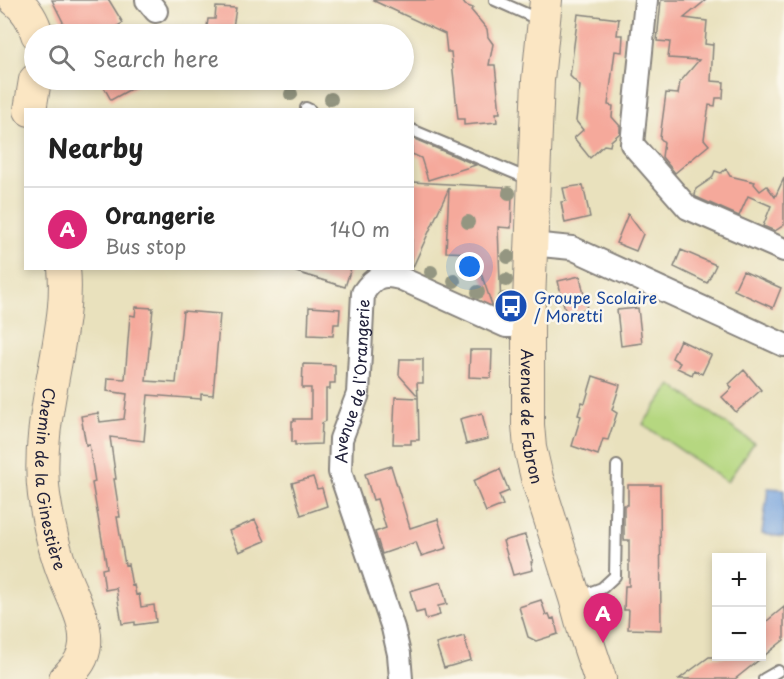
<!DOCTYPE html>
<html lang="en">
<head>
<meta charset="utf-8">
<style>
  body { margin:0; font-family:"Playpen Sans",sans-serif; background:#f2f2f2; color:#222 }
  .controls { position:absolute; right:18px; bottom:18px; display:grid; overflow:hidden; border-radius:0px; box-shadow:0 3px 9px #0003 }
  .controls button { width:54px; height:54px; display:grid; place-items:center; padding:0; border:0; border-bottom:2px solid #e0e0e0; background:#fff; color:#222; font:30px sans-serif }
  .you { position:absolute; left:470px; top:267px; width:21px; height:21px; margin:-15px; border:4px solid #fff; border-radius:50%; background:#1a73e8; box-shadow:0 0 0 9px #1a73e833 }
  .badge { display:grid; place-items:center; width:39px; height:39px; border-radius:50%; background:#db2777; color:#fff; font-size:20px; font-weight:700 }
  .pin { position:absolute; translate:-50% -50px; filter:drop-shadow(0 2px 3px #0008) }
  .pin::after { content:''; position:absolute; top:32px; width:21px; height:18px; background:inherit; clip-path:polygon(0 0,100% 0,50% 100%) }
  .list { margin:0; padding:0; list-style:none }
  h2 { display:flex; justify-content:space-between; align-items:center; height:78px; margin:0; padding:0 24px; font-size:26px }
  h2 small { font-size:20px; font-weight:400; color:#767676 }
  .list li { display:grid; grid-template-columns:39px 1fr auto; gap:18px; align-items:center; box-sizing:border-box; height:84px; padding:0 24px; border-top:2px solid #e0e0e0 }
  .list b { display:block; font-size:22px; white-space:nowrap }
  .list p { margin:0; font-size:20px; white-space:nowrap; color:#767676 }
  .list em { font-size:20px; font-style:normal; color:#767676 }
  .icon { flex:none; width:33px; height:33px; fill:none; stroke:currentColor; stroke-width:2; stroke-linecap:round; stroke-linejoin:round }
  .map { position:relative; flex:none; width:784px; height:679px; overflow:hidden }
  .search { position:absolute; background:#fff; box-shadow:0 3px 9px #0003; left:24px; top:24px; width:390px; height:66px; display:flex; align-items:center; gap:15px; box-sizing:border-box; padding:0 21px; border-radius:33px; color:#767676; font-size:22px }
  .panel { position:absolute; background:#fff; box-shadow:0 3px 9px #0003; left:24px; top:108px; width:390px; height:162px; border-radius:0px }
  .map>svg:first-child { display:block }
  .grass { fill:#b5d780; stroke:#6c7c5e; stroke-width:1.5 }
  .water { fill:#73a1dc; stroke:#4a628c; stroke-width:1.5 }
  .building { fill:#f5a99b }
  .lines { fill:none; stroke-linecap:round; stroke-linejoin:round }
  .lane-casing { stroke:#86827c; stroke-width:14 }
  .street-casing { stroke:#86827c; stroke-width:26 }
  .secondary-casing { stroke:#86827c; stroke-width:34 }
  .lane { stroke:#fff; stroke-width:10 }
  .street { stroke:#fff; stroke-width:22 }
  .secondary { stroke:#fbe6c3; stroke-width:32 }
  .tree { fill:#949681 }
  .labels { text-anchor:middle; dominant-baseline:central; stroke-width:5; stroke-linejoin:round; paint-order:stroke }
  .transit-label { font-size:16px; fill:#164399; stroke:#fbf7ec; text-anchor:start }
  .street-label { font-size:16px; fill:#22223b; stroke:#fbf7ec }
</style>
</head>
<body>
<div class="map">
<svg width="784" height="679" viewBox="0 0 784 679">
  <rect width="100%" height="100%" fill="#fbf7ec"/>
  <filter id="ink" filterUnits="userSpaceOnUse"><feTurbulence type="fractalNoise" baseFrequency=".0167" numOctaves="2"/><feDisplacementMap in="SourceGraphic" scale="12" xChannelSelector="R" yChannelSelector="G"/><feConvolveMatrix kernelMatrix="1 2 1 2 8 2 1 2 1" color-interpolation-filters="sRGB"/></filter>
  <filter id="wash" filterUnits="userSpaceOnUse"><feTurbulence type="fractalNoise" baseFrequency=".008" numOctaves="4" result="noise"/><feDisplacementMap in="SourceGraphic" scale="24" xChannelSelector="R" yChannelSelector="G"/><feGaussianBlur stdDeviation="1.35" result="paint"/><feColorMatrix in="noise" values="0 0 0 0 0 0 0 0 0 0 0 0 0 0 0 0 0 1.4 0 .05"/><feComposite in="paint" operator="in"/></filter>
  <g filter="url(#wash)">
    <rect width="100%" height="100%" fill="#e9e1bd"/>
    <path class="grass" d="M671,385l83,58 -27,39 -84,-58z"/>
    <path class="water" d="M768,488l16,1v48l-22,-3z"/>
    <g id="blocks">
      <path class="building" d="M52,0h57l14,23 -20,11 -39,-10z
        M372,0h90l3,5 8,3 -2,2 16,19 1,8 5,7 -4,21h6l5,48h-4l1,9 -33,3v-6h-6l-7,-67h-4l-2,-18z
        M661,0h45l-22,18 23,3 -2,23 7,1 1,-1 -2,37 13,1 -1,16h-7l-1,8 -6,-1 -5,34 5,6 -34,28 -13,-16 2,-15 -4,-4 6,-45 12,1 2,-12 19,-22 -31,-2 2,-16 -13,-1z
        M216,7l20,1 -4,26h-26l2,-15h7z
        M578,14l41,5 -2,16h6l-1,17 -7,-1 -7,54 5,1 -1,11 8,9v7l-9,8 -1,5 -6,-1 -14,13 -16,-20 9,-8 -7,-9 4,-35 -10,-10z
        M100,80h47l-36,20z
        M412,138l64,27 -48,15 -7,-22 -9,-4z
        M726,169l4,7 25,6 -1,2 6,7 7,-5 8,11 9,-19v47l-9,6 -12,-5 8,-20 -23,-10 -9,20 -43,-19 -1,-1 1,-7 16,-11 3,-7 6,2z
        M412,182l92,5 -1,8h9l-1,33 -13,-1 3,82 -9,-4 -18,-52 -28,-1 3,-64 -37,81z
        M583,185l7,32 -25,6 -4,-21 5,-1 -3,-13z
        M628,214l15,20 -7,17 -20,-8z
        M681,250l35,15 -9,18 -33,-16z
        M296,268h55l-6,19 -49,-15z
        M743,271l38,17 -8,20 -39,-18z
        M580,276l7,33 -21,5 -8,-33z
        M136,307l17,1 -7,73 30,2 7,-72 37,3 -7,81 -12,-1v5l-53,-4 -4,46 -34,-4 6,42h-2l6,38h-3l8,48 3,-1 4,22 2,-1 2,10 3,-1 2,13 13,-2 2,17 -21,3v-3l-13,2 -6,-36 -11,2 -3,-21 5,-1 -15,-85 3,-1 -6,-38 -3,1 -5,-29 17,-3 2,9 24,-3 3,-25 -20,-3 1,-13 17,1 5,-64 5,1z
        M309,307l31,2 -1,15h-5l-1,12 -25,-1z
        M638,308l4,35 -21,3 -4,-36z
        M680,340l31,15 -9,19 -8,-4 -2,5 -15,-7 3,-5 -8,-5z
        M470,350h22l-1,28 -22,-1z
        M400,359h23v24h-6l1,13 -19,-21z
        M303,364l32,1v18h-5v6h-4v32l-4,2 -1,21 -26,1v-3h-3v-21h3l-1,-2h17v-31h-9z
        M744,370l17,20 -25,22 -14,-15 10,-9 -3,-4z
        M593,376l27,9 -8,25 5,3 -9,27 -5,-1 -5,16 -26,-9 9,-30 -3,-1 4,-13 3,1z
        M395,397l23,1 1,42h-8v4h-18z
        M482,413l6,26 -22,5 -6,-25z
        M391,466l19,62 28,-9 9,29 -26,8 -5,-14 -34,12 -7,-22 11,-4 -9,-29 -4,1 -8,-26z
        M500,469l9,22 -10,4 4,10 -17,7 -13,-31z
        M313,477l4,12 5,-1 5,18 -26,9 -9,-32z
        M628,485h32l1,145 -33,-1 1,-19h-5l1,-24h4v-46h-5v-35h4z
        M255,520l10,21 -26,11 -10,-21z
        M525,535l8,27h-2l2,8 -20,5 -10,-34z
        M441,582l6,22 -9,2 2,9 -14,4 -2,-8 -8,2 -6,-22z
        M541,600l5,15 3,-1 2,5 3,-1 4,16 -22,7 -8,-4 -9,-30z
        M784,607v33l-49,39h-56l30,-22h53v-32z
        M464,636l7,24 -27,8 -8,-24z"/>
    </g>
  </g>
  <g filter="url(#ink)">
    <use href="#blocks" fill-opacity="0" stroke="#86827c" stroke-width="1.5"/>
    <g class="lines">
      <g class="lane-casing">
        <path id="lane" d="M495,0l45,20
          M306,108l4,2
          M412,130l119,50
          M578,597l24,-9 13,-12 2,-110
          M764,679l14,-8"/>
      </g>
      <g class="street-casing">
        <g id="street">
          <path d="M147,0l9,11"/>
          <path d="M646,0l-14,144 56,64 96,42"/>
          <path d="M531,244l41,4 212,97"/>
          <path id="s1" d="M401,679l-2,-25 -6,-26 -53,-156 1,-33 17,-45 5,-101c11,-16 18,-20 37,-15l106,48h22"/>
        </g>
      </g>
      <g class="secondary-casing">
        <g id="secondary">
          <path d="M15,0c11,8 19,22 22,34"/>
          <path id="s2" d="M546,0l-8,80 -10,246v99l2,23 7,30 38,120 9,33 16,48"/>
          <path d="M30,110l5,-30"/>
          <path id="s3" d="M64,268c3,31 -2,56 -7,87 -8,45 -19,94 -13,140 4,27 10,55 20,80 8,22 23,46 21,69 -1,16 -10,24 -20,35"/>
        </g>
      </g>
      <use href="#lane" class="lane"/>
      <use href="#street" class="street"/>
      <use href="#secondary" class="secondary"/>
    </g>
    <g class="tree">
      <circle cx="291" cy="94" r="7"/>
      <circle cx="331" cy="99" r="7"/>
      <circle cx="509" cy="193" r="7"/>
      <circle cx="468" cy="222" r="7"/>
      <circle cx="508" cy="257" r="7"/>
      <circle cx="431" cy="272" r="7"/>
      <circle cx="506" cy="280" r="7"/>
      <circle cx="454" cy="281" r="7"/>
      <circle cx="478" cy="292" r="7"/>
      <circle cx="504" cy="299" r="7"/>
    </g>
  </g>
  <defs>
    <g id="bus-disc" transform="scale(1.725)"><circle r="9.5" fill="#1a4fb4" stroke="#fbf7ec"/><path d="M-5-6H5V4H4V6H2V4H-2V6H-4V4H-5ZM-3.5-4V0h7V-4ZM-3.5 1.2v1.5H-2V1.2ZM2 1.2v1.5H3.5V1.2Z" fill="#fff"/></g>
  </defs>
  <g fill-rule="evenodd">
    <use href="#bus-disc" x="511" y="306"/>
  </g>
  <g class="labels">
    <g class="transit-label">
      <text x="534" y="297">Groupe Scolaire<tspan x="534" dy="18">/ Moretti</tspan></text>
    </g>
    <g class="street-label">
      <text stroke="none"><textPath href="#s1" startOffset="309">Avenue de l'Orangerie</textPath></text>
      <text stroke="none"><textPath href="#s2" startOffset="417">Avenue de Fabron</textPath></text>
      <text stroke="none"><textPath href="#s3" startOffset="213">Chemin de la Ginestière</textPath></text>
    </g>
  </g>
</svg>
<div class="controls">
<button>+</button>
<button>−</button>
</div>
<div class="you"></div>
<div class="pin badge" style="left:603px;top:643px">A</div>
<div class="search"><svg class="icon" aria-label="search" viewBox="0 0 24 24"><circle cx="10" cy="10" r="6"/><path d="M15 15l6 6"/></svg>Search here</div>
<section class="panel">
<h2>Nearby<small></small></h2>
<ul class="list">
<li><span class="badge">A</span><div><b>Orangerie</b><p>Bus stop</p></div><em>140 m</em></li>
</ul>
</section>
</div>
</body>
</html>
